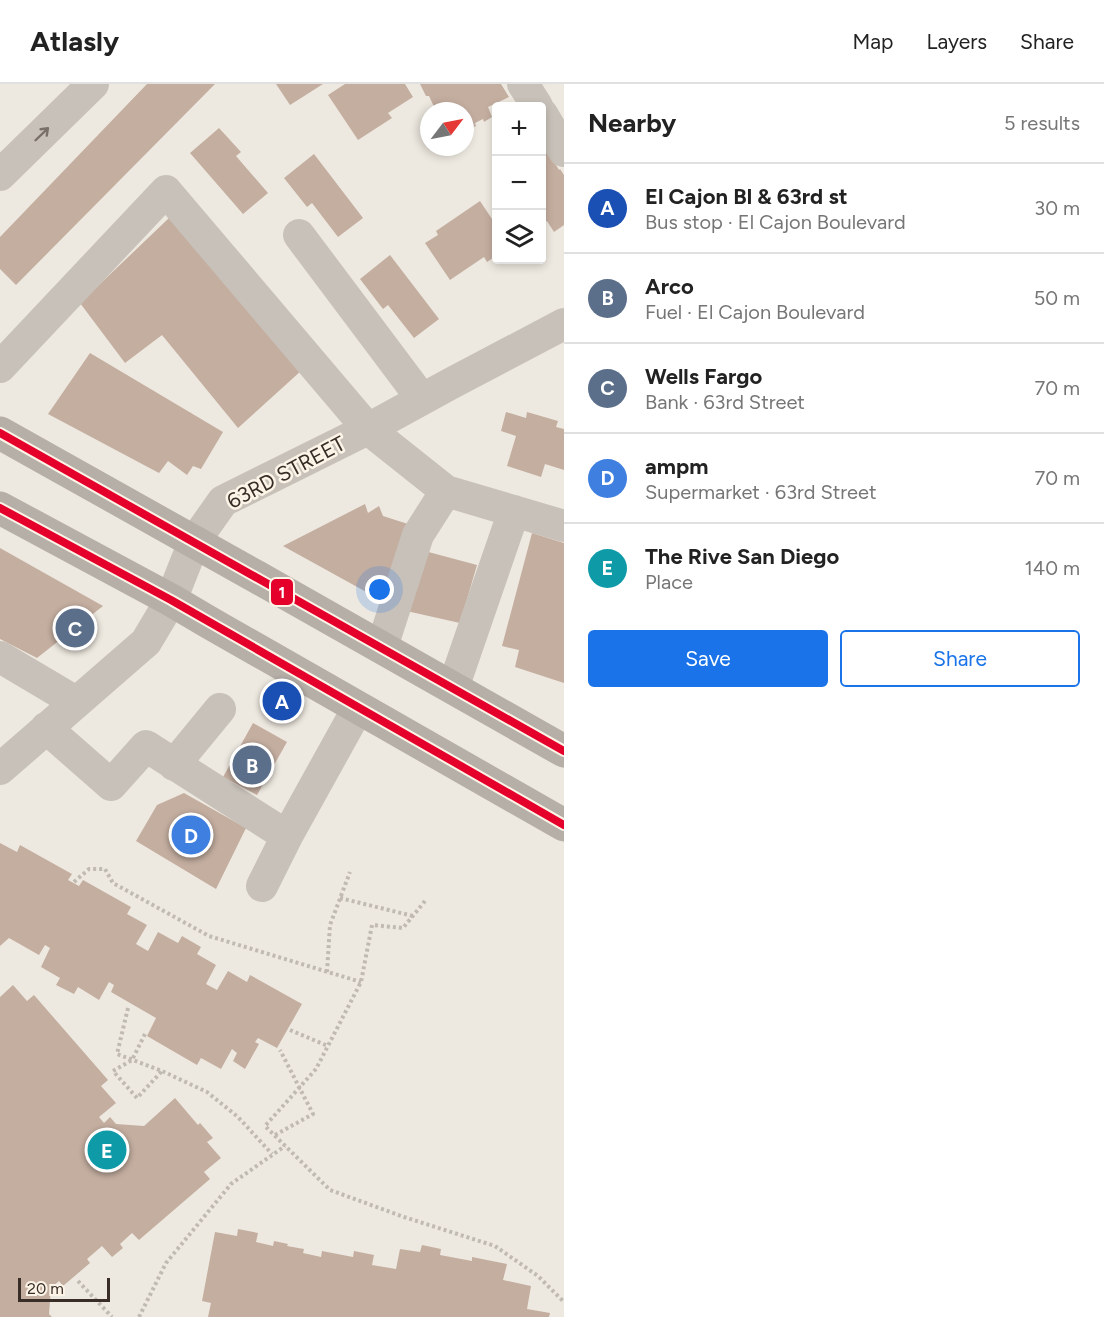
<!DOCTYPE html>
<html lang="en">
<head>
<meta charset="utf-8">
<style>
  body { margin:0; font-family:Figtree,sans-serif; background:#f6f6f6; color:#222 }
  .controls { position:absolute; right:18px; top:18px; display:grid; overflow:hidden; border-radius:6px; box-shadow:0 3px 9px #0003 }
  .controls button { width:54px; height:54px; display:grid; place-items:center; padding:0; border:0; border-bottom:2px solid #e0e0e0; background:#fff; color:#222; font:30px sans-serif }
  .compass { position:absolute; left:420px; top:18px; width:54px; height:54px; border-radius:50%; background:#fff; box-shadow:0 3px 9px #0003; rotate:58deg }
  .scale { position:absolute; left:18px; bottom:15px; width:92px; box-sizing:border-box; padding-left:6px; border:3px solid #392e27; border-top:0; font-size:16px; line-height:21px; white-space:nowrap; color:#392e27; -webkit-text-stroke:4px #fbf4e7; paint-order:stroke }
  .you { position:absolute; left:380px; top:506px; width:21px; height:21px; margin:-15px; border:4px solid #fff; border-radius:50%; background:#1a73e8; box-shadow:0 0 0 9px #1a73e833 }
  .badge { display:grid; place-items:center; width:39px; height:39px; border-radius:50%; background:#1a73e8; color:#fff; font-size:20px; font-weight:700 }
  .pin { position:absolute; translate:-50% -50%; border:3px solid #fff; box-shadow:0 2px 6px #0006 }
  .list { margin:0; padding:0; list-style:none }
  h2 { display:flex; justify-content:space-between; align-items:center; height:78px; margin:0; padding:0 24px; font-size:26px }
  h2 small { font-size:20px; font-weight:400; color:#767676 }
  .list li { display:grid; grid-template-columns:39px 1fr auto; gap:18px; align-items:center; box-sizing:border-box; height:90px; padding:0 24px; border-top:2px solid #e0e0e0 }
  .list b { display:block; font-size:22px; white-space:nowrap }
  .list p { margin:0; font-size:20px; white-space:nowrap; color:#767676 }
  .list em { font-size:20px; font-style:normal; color:#767676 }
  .actions { display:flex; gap:12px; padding:18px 24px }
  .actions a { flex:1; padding:14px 0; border:2px solid #1a73e8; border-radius:6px; text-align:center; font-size:21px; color:#1a73e8 }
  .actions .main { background:#1a73e8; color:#fff }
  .icon { flex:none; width:33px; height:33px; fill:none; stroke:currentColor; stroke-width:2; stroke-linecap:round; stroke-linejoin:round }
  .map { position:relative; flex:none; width:564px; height:1233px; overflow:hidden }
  header { display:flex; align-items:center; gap:36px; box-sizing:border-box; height:84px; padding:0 30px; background:#fff; border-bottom:2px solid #e0e0e0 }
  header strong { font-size:28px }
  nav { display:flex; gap:33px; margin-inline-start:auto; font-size:21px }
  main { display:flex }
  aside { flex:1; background:#fff }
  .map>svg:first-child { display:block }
  .building { fill:#c4aea0 }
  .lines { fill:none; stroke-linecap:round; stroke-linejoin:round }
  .path { stroke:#c0bab2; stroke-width:4; stroke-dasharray:3 3; stroke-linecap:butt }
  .minor { stroke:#c8c1b9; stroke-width:32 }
  .major { stroke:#b6afa8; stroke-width:33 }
  .bus-1-casing { stroke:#fbf4e7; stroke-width:12 }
  .bus-1 { stroke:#e4002b; stroke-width:8 }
  .oneway { stroke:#797069 }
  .labels { text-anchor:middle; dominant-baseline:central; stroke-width:5; stroke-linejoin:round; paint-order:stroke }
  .street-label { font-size:21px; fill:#392e27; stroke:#fbf4e7 }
  .line-badge { stroke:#fbf4e7; stroke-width:2 }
  .badge-label { font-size:16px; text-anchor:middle; font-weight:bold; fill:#fff }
</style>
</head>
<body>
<header>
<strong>Atlasly</strong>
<nav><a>Map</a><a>Layers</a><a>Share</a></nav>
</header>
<main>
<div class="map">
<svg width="564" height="1233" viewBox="0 0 564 1233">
  <rect width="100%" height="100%" fill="#eee9e0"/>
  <path class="building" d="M147,0h68l-199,201 -16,-16v-32z
    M276,0h47l-33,21z
    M345,0h60l8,13 -25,16 4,5 -34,22 -30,-45z
    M420,0h81l8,13 -21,10 4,10 -8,5 -1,-3 -8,4 1,3 -11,5v-20h-29l-7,-15h-3z
    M219,44l22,24 -5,4 32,37 -25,21 -53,-61z
    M543,59l16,27 1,-1 4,6v50l-10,7 -7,-11 -5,3v-80z
    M314,70l49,64 -25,19 -26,-34 -5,4 -23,-29z
    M480,117l16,24v31l-9,6 -3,-5 -34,23 -25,-37 13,-8 -2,-4z
    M169,134l133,152 -64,58 -76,-93 -37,28 -45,-60z
    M390,171l49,64 -25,19 -26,-33 -5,4 -23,-30z
    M90,269l133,79 -22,37 -8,-3 -6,9 -19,-14 -9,12 -111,-59z
    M506,328l20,6 1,-6 31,9 -2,6 8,2v41l-19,-6 -4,13 -34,-11 9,-30 -15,-5z
    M365,420l3,9 11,-7 4,10 28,9 -23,79 -105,-58z
    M532,449l32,10v140l-49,-16 4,-17 -17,-4z
    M0,464l103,58 -66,52 -37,-19z
    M421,466l56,15 -17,58 -58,-13z
    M253,639l34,19 -30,53 -34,-18z
    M184,709l62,35 -30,61 -80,-48 21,-36z
    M0,759l17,9 3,-7 52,29 -4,6 11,6 4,-6 48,27 -4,7 20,11 -11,19 12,7 10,-19 20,11 4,-7 19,11 -4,7 19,11 -10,19 11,6 11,-19 19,11 3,-7 52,29 -25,44 -19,-10 -3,4 4,2 -14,25 -12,-8 4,-8 -5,-4 -11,20 -20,-11 -4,7 -50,-29 9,-18 -45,-26 3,-7 -5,-3 -10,18 -21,-13 -4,7 -18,-9 4,-7 -19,-11 9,-19 -5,-3 -6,10 -30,-17 -9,8z
    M13,901l14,16 7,-6 74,85 -7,6 15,17 -17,14 5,6 6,-6 6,7 28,2 31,-28 23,27 2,-2 13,15 -6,4 14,16 -17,14 6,7 -71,61 -7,-7 -12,11 3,4 -11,9 -10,-11 -15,13 3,4 -27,23 -4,-5 -8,7 -2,26 3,3h-52v-320z
    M238,1145l20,4 -2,9 17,4 1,-5 14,3 -1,2 17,3 -1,4 18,4 1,-6 31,6 1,-6 20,4 -2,10 24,4 4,-20 20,3 2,-7 19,4 -1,6 32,6v-4l35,7 -4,16 28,6 -4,23 23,4 -1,4h-341l3,-14 -9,-2 13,-69 22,4z"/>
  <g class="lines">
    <path class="path" d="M74,798l15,-13h16l8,14 96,53 152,46
      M340,814l73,18
      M425,817l-22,27 -31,-3 -11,57 -45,87 -51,57 65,64 74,27 91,29 43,30 26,26
      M327,888l3,-47 20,-53
      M128,924l-11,46 45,17 45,21 31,25 34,37
      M290,946l38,16
      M145,950l-13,26 -19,11 24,27 25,-27
      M275,1051l38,-21 -33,-64
      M78,1197l34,36
      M139,1233l27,-54 65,-79 54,-38"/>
    <path class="minor" d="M523,0l14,22
      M542,30l22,37
      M0,91l93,-91
      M299,151l123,164
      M0,283l166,-176 202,238 78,62 118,35
      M382,563l36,-112 28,-44
      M0,573l76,45
      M453,604l61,-177
      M46,644l65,57 35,-39 141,90
      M174,681l46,-56
      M0,685l146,-127 25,-42 23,-58 29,-41 145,-72 82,-45 114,-60
      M262,802l25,-50 71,-128"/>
    <path class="major" d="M0,349l257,144 307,174
      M0,424l171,92 39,23 354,202"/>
    <g class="bus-1-casing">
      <path id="bus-1" d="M0,349l564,318
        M0,424l171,92 393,225"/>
    </g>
    <use href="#bus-1" class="bus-1"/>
  </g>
  <defs><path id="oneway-shaft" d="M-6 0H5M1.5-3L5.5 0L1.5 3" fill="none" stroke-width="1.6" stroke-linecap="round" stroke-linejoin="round" transform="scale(1.5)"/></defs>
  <use class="oneway" href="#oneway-shaft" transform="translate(42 50) rotate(-44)"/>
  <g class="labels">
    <g class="street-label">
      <text transform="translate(286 388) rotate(-28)">63RD STREET</text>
    </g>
  </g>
  <rect class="line-badge" x="270" y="494" width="24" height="28" rx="6" fill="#e4002b"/>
  <g class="badge-label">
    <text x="282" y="514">1</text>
  </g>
</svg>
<div class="controls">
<button>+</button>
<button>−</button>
<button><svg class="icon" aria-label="layers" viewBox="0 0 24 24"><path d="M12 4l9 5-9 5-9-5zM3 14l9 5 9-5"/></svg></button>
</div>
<svg class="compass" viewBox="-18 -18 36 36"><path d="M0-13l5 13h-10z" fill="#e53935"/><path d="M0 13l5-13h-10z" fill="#767676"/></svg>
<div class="scale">20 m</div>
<div class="you"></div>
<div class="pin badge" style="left:282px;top:617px;background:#1a4fb4">A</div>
<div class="pin badge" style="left:252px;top:681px;background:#5c6f8a">B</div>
<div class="pin badge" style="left:75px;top:544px;background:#5c6f8a">C</div>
<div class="pin badge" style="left:191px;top:751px;background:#3f7fe0">D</div>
<div class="pin badge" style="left:107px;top:1066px;background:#0f9aa8">E</div>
</div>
<aside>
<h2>Nearby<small>5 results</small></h2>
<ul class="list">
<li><span class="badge" style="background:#1a4fb4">A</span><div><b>El Cajon Bl &amp; 63rd st</b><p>Bus stop · El Cajon Boulevard</p></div><em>30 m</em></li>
<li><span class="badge" style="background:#5c6f8a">B</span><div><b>Arco</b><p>Fuel · El Cajon Boulevard</p></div><em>50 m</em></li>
<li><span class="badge" style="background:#5c6f8a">C</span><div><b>Wells Fargo</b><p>Bank · 63rd Street</p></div><em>70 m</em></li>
<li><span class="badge" style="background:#3f7fe0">D</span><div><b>ampm</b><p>Supermarket · 63rd Street</p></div><em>70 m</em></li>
<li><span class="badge" style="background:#0f9aa8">E</span><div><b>The Rive San Diego</b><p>Place</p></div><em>140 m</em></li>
</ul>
<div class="actions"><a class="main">Save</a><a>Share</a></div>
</aside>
</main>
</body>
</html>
